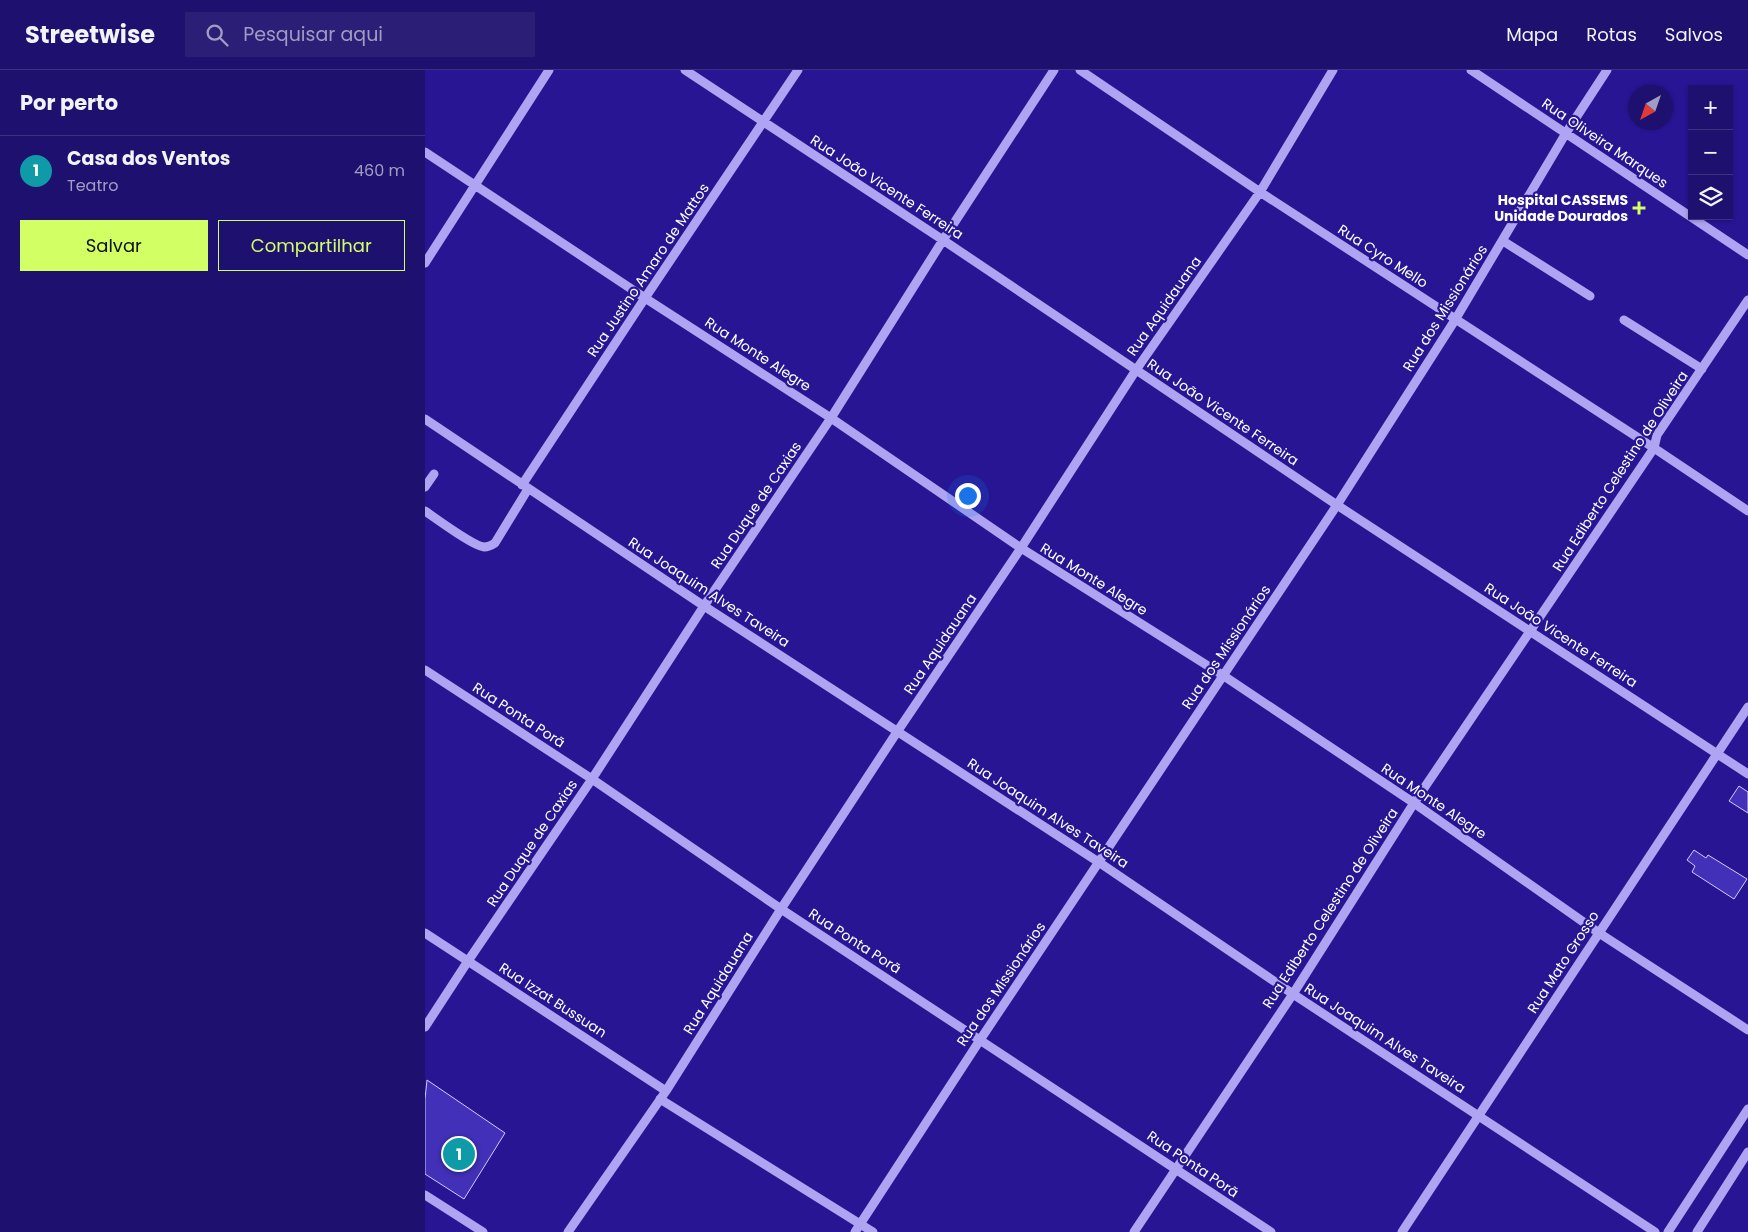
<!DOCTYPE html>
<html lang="pt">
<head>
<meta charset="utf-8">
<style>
  body { margin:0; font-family:Poppins,sans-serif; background:#2a1e77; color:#f1f3f6 }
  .controls { position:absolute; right:15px; top:15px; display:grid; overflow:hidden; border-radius:0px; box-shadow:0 1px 4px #0004 }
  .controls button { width:45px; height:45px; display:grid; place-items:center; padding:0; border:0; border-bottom:1px solid #3b3082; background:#1d106f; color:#f1f3f6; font:25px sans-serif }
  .compass { position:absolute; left:1203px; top:15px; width:45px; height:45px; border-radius:50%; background:#1d106f; box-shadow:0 1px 4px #0004; rotate:220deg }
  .you { position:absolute; left:542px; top:425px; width:18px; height:18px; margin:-12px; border:4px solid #fff; border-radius:50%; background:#1a73e8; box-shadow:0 0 0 8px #1a73e833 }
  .badge { display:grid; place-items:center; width:32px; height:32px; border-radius:50%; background:#d2ff64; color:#fff; font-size:16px; font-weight:700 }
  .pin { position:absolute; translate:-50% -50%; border:2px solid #fff; box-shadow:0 1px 5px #0006 }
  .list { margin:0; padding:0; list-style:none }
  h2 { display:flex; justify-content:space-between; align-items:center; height:65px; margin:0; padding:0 20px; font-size:21px }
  h2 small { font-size:16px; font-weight:400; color:#a09dc3 }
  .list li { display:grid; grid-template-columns:32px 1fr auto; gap:15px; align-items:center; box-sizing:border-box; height:70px; padding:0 20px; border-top:1px solid #3b3082 }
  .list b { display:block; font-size:19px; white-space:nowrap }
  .list p { margin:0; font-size:16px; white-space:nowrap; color:#a09dc3 }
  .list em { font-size:16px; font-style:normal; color:#a09dc3 }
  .actions { display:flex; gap:10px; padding:15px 20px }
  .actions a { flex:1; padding:11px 0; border:1px solid #d2ff64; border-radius:0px; text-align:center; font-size:18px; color:#d2ff64 }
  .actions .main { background:#d2ff64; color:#111 }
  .icon { flex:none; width:28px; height:28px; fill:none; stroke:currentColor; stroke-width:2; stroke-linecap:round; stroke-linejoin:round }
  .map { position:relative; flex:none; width:1323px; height:1162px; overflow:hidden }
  header { display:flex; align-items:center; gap:30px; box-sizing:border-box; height:70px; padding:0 25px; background:#1d106f; border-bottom:1px solid #3b3082 }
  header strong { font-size:24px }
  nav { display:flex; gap:28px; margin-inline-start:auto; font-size:18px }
  .search { width:350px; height:45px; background:#2a1e77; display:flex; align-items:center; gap:12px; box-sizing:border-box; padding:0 18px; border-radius:0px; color:#a09dc3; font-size:19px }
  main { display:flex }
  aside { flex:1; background:#1d106f }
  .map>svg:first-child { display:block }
  .building { fill:#4230b8; stroke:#d2cbfc }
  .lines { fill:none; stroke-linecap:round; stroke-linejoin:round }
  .minor { stroke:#aea4f1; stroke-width:9 }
  .poi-dot { fill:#d2ff64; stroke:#271594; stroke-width:2 }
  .labels { text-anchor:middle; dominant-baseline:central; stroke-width:4.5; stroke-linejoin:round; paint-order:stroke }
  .street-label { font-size:14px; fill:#fff; stroke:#271594 }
  .poi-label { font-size:14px; font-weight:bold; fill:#fff; stroke:#271594; text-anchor:end }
</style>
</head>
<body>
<header>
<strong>Streetwise</strong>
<div class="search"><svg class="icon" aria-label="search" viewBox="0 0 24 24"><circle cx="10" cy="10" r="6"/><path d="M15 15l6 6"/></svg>Pesquisar aqui</div>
<nav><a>Mapa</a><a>Rotas</a><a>Salvos</a></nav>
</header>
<main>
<aside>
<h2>Por perto<small></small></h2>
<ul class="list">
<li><span class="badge" style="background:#0f9aa8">1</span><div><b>Casa dos Ventos</b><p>Teatro</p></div><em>460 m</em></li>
</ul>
<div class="actions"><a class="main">Salvar</a><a>Compartilhar</a></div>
</aside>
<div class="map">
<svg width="1323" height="1162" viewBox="0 0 1323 1162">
  <rect width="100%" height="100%" fill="#271594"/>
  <path class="building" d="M1314,716l9,6v21l-19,-12z
    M1269,780l12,8 2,-3 39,24 -13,20 -42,-27 3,-6 -8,-6z
    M2,1010l78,53 -41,66 -39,-25v-75z"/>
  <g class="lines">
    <path class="minor" d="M260,0l258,170 394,265 411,269
      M655,0l180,122 394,256 94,63
      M1046,0l277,185
      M0,82l220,146 186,120 190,130 203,128 190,127 185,130 149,97
      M1078,171l87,55
      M0,193l124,-193
      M1199,250l78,49
      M0,349l279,187 396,257 193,131 362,238
      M97,415l123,-187 153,-228
      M0,417l9,-13
      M0,441c12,8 48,35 59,36 5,0 8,-2 11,-4l33,-54
      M0,600l167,109 189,130 490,323
      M0,863l241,158
      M0,957l43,-66 124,-182 112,-173 127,-188 112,-178 111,-170
      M235,1029l213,133
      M0,1125l58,37
      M143,1162l98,-141 115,-182 116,-177 124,-184 115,-178 124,-178 73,-122
      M430,1162l125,-192 357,-535 118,-185 111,-187 41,-63
      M709,1162l159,-238 121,-191 240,-355 3,-13 91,-135
      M977,1162l346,-525
      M1243,1162l80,-123
      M1272,1162l51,-80"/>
  </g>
  <path class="poi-dot" d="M1211.5 130.5h5v5h5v5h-5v5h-5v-5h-5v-5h5z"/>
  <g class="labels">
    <g class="street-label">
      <text transform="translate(1180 73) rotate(34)">Rua Oliveira Marques</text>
      <text transform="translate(462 117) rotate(33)">Rua João Vicente Ferreira</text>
      <text transform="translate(958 186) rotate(33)">Rua Cyro Mello</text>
      <text transform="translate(223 200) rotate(-56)">Rua Justino Amaro de Mattos</text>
      <text transform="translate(739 236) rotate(-55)">Rua Aquidauana</text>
      <text transform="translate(1020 238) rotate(-58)">Rua dos Missionários</text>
      <text transform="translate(333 284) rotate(33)">Rua Monte Alegre</text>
      <text transform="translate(798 342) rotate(34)">Rua João Vicente Ferreira</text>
      <text transform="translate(1195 401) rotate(-57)">Rua Ediberto Celestino de Oliveira</text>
      <text transform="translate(331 435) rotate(-56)">Rua Duque de Caxias</text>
      <text transform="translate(669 509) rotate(32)">Rua Monte Alegre</text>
      <text transform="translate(284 522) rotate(33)">Rua Joaquim Alves Taveira</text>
      <text transform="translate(1136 565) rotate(33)">Rua João Vicente Ferreira</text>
      <text transform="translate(515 574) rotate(-56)">Rua Aquidauana</text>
      <text transform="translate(801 577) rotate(-56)">Rua dos Missionários</text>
      <text transform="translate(94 645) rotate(33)">Rua Ponta Porã</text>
      <text transform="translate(1009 731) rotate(34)">Rua Monte Alegre</text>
      <text transform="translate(623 743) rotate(33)">Rua Joaquim Alves Taveira</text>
      <text transform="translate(107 773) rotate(-56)">Rua Duque de Caxias</text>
      <text transform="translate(905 838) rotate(-57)">Rua Ediberto Celestino de Oliveira</text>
      <text transform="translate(430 871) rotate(33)">Rua Ponta Porã</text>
      <text transform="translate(1138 892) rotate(-57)">Rua Mato Grosso</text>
      <text transform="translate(293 913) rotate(-58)">Rua Aquidauana</text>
      <text transform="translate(576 914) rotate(-56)">Rua dos Missionários</text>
      <text transform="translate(128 930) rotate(33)">Rua Izzat Bussuan</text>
      <text transform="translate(960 968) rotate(33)">Rua Joaquim Alves Taveira</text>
      <text transform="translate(768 1094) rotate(34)">Rua Ponta Porã</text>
    </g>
    <g class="poi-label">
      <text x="1203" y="130">Hospital CASSEMS<tspan x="1203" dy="16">Unidade Dourados</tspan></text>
    </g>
  </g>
</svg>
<div class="controls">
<button>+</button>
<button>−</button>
<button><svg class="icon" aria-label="layers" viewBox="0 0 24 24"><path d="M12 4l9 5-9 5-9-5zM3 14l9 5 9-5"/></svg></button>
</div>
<svg class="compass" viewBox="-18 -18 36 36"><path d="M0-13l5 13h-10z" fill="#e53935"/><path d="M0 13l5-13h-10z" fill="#a09dc3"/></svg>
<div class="you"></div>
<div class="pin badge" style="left:34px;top:1084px;background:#0f9aa8">1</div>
</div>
</main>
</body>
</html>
